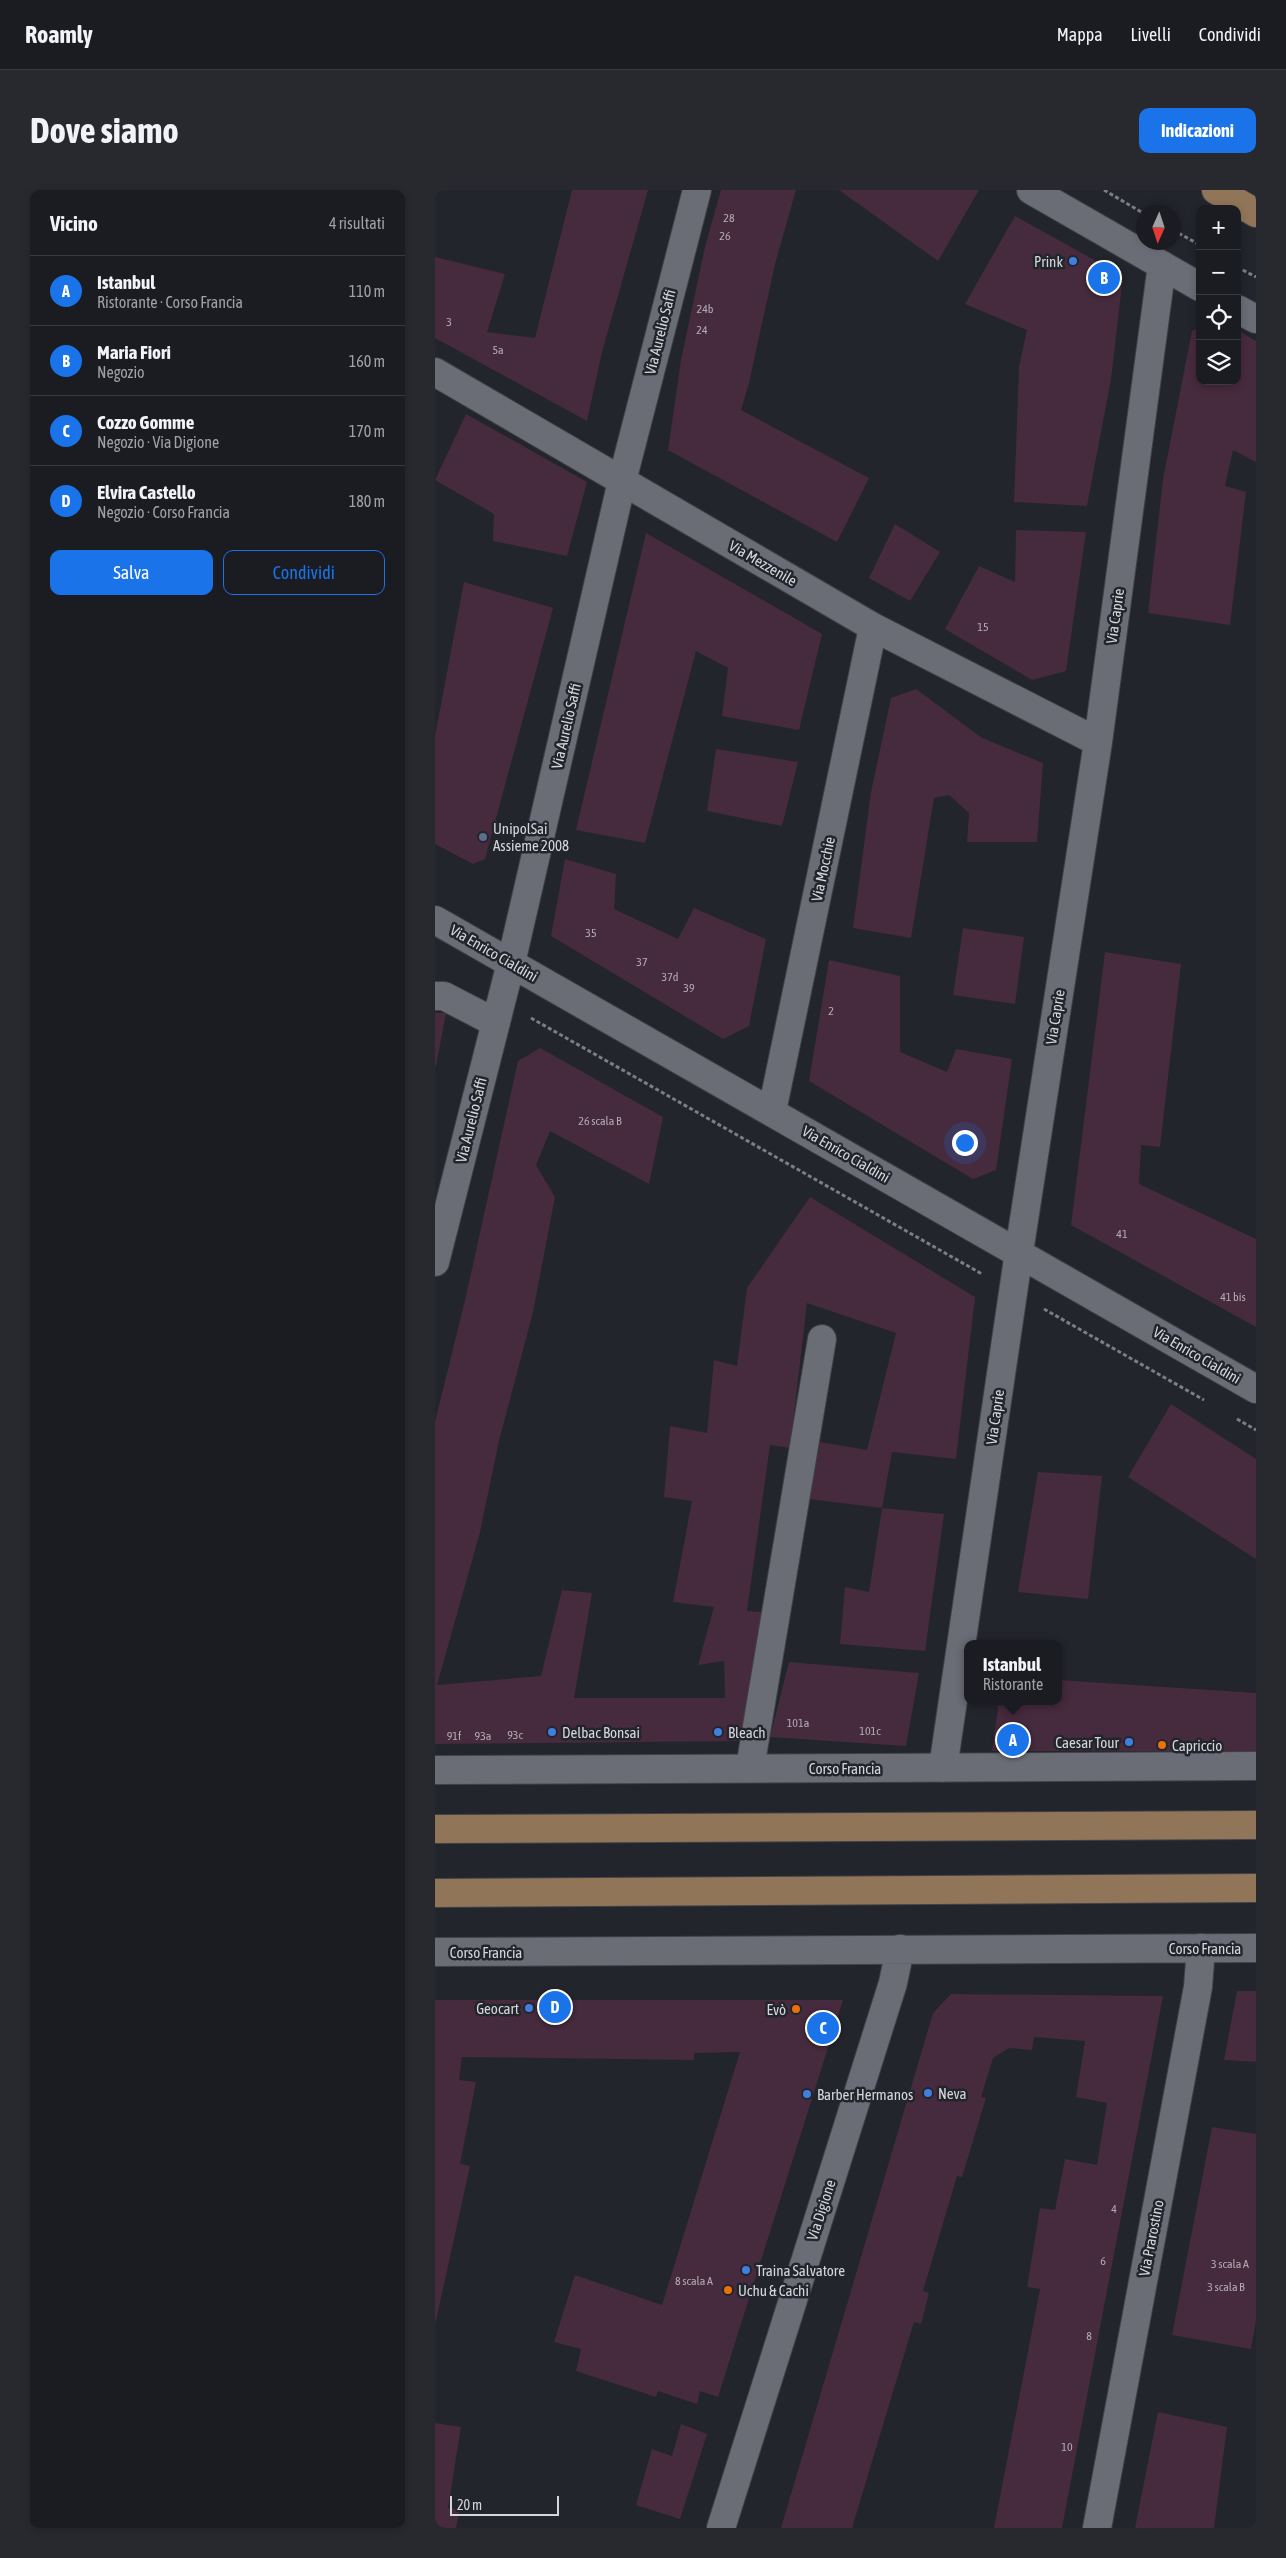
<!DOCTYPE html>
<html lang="it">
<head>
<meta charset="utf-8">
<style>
  body { margin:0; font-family:"Asap Condensed",sans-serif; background:#27292e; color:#f1f3f6 }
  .controls { position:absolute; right:15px; top:15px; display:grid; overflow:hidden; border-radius:10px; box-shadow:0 2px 8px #0003 }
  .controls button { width:45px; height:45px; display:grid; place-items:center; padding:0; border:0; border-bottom:1px solid #383a3f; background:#1a1c21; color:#f1f3f6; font:25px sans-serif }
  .compass { position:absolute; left:701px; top:15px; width:45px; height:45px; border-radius:50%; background:#1a1c21; box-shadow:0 2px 8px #0003; rotate:183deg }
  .scale { position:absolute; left:15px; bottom:12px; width:109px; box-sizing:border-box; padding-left:5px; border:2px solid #d5d6db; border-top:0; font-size:14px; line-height:18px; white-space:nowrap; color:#d5d6db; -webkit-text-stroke:4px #23252c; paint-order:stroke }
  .you { position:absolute; left:529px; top:952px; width:18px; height:18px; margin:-12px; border:4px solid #fff; border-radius:50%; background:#1a73e8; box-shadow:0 0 0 8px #1a73e833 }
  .badge { display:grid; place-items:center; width:32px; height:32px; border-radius:50%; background:#1a73e8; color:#fff; font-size:16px; font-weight:700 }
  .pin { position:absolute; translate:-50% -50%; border:2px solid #fff; box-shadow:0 1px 5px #0006 }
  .popup { position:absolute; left:529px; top:1450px; width:98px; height:65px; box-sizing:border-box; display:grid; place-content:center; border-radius:10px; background:#1a1c21; filter:drop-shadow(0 1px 4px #0005); font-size:16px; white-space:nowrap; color:#9fa1a5 }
  .popup b { font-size:19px; color:#f1f3f6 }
  .popup::after { content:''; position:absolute; left:50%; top:100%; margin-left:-10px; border:10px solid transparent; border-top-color:#1a1c21 }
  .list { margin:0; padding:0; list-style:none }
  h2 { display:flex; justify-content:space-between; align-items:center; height:65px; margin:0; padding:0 20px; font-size:21px }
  h2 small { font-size:16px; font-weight:400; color:#9fa1a5 }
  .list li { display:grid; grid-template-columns:32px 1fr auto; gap:15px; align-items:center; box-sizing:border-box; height:70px; padding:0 20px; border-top:1px solid #383a3f }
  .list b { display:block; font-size:19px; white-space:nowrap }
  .list p { margin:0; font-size:16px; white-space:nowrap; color:#9fa1a5 }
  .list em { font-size:16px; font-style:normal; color:#9fa1a5 }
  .actions { display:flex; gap:10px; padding:15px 20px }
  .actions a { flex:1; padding:11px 0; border:1px solid #1a73e8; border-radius:10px; text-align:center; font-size:18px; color:#1a73e8 }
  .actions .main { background:#1a73e8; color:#fff }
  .icon { flex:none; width:28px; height:28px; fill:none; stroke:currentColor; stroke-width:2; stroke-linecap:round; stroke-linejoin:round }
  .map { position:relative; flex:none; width:821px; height:2338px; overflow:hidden; border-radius:10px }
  header { display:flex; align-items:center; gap:30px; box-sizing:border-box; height:70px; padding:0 25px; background:#1a1c21; border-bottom:1px solid #383a3f }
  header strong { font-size:24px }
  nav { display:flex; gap:28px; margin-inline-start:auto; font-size:18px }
  .intro { display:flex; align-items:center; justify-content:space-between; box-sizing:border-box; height:120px; padding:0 30px }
  h1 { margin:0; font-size:35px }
  .button { padding:12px 22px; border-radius:10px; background:#1a73e8; color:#fff; font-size:18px; font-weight:700 }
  main { display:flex; gap:30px; padding:0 30px }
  aside { flex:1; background:#1a1c21; border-radius:10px; box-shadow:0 2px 8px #0003 }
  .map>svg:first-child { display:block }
  .building { fill:#462a3d }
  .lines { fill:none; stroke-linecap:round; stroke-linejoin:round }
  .minor-casing { stroke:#404248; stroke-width:30 }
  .major-casing { stroke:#404248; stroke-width:30 }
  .path { stroke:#7d7e84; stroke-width:3; stroke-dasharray:4 2.5; stroke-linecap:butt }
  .minor { stroke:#6b6d76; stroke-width:28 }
  .major { stroke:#917559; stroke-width:28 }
  .shop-dot { fill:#3f7fe0; stroke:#23252c; stroke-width:2 }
  .service-dot { fill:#5c6f8a; stroke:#23252c; stroke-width:2 }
  .food-dot { fill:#e8710a; stroke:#23252c; stroke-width:2 }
  .labels { text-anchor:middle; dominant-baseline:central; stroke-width:5; stroke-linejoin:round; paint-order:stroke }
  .number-label { font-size:12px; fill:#b1abb4 }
  .poi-label { font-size:15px; fill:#d5d6db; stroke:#23252c; text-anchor:start }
  .street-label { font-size:15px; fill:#d5d6db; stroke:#23252c }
</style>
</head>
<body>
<header>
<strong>Roamly</strong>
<nav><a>Mappa</a><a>Livelli</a><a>Condividi</a></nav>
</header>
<div class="intro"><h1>Dove siamo</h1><a class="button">Indicazioni</a></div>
<main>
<aside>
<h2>Vicino<small>4 risultati</small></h2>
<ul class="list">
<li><span class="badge">A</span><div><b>Istanbul</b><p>Ristorante · Corso Francia</p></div><em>110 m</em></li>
<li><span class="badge">B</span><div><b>Maria Fiori</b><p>Negozio</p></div><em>160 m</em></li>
<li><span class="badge">C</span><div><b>Cozzo Gomme</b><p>Negozio · Via Digione</p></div><em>170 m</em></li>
<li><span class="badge">D</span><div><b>Elvira Castello</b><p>Negozio · Corso Francia</p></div><em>180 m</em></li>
</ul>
<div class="actions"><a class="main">Salva</a><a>Condividi</a></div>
</aside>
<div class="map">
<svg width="821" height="2338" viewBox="0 0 821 2338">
  <rect width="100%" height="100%" fill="#23252c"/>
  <path class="building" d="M137,0h76l-46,162 -15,69 -152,-83v-81l70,17 -18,58 48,6z
    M286,0h75l-21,74 -26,119 -8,27 128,68 -32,64 -169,-92 13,-90 24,-113z
    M404,0h140l-41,71z
    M580,26l108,60 -12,103 -24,127 -73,-4 5,-135 8,-37 -62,-26z
    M765,137v54h37v-51l19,11v121l-23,-12 -8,36 21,6 -16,133 -82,-12 15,-134 29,-148z
    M31,224l121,68 -20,74 -74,-15 1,-27 -59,-34z
    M460,334l45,28 -30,49 -41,-23z
    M581,340l70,2 -20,139 -34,9 -87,-51 34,-63 36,16z
    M211,343l176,101 -23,96 -77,-14 6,-48 -32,-17 -51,192 -69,-13z
    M29,392l89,26 -68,251 -12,5 -38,-20v-108z
    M481,499l66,49 61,25 -6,79h-70l2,-29 -20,-18 -15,3 -23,140 -58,-10 18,-136 20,-94z
    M281,559l82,13 -16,64 -75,-15z
    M130,669l51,15 -2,35 64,30 16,-31 72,31 -17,87 -26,13 -172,-103z
    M528,738l61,9 -9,67 -62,-9z
    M670,762l76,12 -21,183 -19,-2 -2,39 117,55v88l-185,-102z
    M394,770l71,16v76l47,20 9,-23 56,10 -16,111 -23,9 -164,-98z
    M0,823h11l-10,53h-1z
    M105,858l123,69 -14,67 -99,-53 -14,34 19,32 -22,115 -34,129 -19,91 -43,153 104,-9 21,-86 30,3 -18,105h151l-1,-37 -26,4 16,-58 -41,-5 19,-101 -28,-4 6,-71 37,7 7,-73 23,6 10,-78 63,-91 165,100 -19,162 -64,-7 -10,56 62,6 -19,137 -85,-7 5,-57 24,5 13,-84 -73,-9 11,-57 47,8 29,-117 -89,-30 -17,145 -20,-3 -23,166 18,1 -19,129 -311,3v-322l31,-126 52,-235z
    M736,1214l85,55v100l-128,-82z
    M603,1282l64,4 -14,123 -70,-7z
    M354,1472l130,11 -13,73 -136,-9z
    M623,1490l198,13v58h-264l7,-50h59z
    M802,1801h19v71l-32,-2z
    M516,1804l212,2 -101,532h-68l46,-239 -13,-2 13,-79 15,2 10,-51 32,6 10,-62 -31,-6 9,-56 -51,-4 -2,13 -23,-2 -16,10 -12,39 5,1 -24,79 -5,-1 -34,115 6,2 -8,31 -7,-2 -62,206h-71l152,-515z
    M0,1810h408l-125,397 -18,-6 -3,13 -39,-13 -2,6 -80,-26 5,-22 -27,-7 21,-67 87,30 78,-253 -46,1v7l-232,-3 -3,23 17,2 -16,82 10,2 -35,159z
    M777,1937l44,7v187l-5,28 -79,-14z
    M723,2222l69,15 -13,101h-79z
    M0,2233l26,4 -13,81 11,2 -3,18h-21z
    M246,2234l26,10 -27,85 -44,-14 16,-56 20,7z"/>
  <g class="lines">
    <g class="minor-casing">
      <path id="minor" d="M596,0l169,97
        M802,119l19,10
        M0,182l438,255 225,115
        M0,730l821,469
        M0,806h9l52,27
        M337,921l101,-484
        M0,1072l76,-299 111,-482 75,-291
        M315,1578l72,-429
        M508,1578l76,-516 79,-510 64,-477
        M0,1580l821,-4
        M0,1762l821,-4
        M286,2338l172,-545 7,-34
        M662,2338l101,-541 3,-39"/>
    </g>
    <g class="major-casing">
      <path id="major" d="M781,0l40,23
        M0,1639l821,-4
        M0,1703l821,-5"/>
    </g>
    <path class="path" d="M669,0l39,23
      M738,40l27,15
      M802,77l19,10
      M96,828l451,256
      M609,1119l160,91
      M802,1229l19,11"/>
    <use href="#minor" class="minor"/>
    <use href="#major" class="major"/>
  </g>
  <g class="shop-dot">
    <circle cx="638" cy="71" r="5"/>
    <circle cx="117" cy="1542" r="5"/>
    <circle cx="283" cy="1542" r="5"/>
    <circle cx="694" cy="1552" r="5"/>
    <circle cx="94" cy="1818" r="5"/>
    <circle cx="493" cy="1903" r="5"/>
    <circle cx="372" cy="1904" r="5"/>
    <circle cx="311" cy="2080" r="5"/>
  </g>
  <circle class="service-dot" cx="48" cy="647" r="5"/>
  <g class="food-dot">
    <circle cx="727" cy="1555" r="5"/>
    <circle cx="361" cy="1819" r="5"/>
    <circle cx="293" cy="2100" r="5"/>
  </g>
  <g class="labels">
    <g class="number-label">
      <text x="294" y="28">28</text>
      <text x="290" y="46">26</text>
      <text x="270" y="119">24b</text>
      <text x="14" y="132">3</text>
      <text x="267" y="140">24</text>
      <text x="63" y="160">5a</text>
      <text x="548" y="437">15</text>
      <text x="156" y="743">35</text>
      <text x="207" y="772">37</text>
      <text x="235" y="787">37d</text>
      <text x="254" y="798">39</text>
      <text x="396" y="821">2</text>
      <text x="165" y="931">26 scala B</text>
      <text x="687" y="1044">41</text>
      <text x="798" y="1107">41 bis</text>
      <text x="363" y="1533">101a</text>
      <text x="435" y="1541">101c</text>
      <text x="80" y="1545">93c</text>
      <text x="19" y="1546">91f</text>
      <text x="48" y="1546">93a</text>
      <text x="679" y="2019">4</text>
      <text x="668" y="2071">6</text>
      <text x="795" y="2074">3 scala A</text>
      <text x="259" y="2091">8 scala A</text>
      <text x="791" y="2097">3 scala B</text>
      <text x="654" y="2146">8</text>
      <text x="632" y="2257">10</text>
    </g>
    <g class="poi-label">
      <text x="628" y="71" text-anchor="end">Prink</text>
      <text x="58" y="638">UnipolSai<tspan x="58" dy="17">Assieme 2008</tspan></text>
      <text x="127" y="1542">Delbac Bonsai</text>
      <text x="293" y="1542">Bleach</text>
      <text x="684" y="1552" text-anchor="end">Caesar Tour</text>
      <text x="737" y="1555">Capriccio</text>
      <text x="84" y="1818" text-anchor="end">Geocart</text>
      <text x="351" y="1819" text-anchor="end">Evò</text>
      <text x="503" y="1903">Neva</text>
      <text x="382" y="1904">Barber Hermanos</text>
      <text x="321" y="2080">Traina Salvatore</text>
      <text x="303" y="2100">Uchu &amp; Cachi</text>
    </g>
    <g class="street-label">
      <text transform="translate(225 142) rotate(-76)">Via Aurelio Saffi</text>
      <text transform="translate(328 373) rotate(30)">Via Mezzenile</text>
      <text transform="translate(680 426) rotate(-82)">Via Caprie</text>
      <text transform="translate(131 536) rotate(-77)">Via Aurelio Saffi</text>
      <text transform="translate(388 679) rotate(-78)">Via Mocchie</text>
      <text transform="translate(59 763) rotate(30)">Via Enrico Cialdini</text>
      <text transform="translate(620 827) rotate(-81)">Via Caprie</text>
      <text transform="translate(36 930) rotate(-76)">Via Aurelio Saffi</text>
      <text transform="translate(411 964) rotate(30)">Via Enrico Cialdini</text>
      <text transform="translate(762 1165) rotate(30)">Via Enrico Cialdini</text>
      <text transform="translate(560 1227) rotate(-82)">Via Caprie</text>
      <text x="410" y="1578">Corso Francia</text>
      <text x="770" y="1758">Corso Francia</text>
      <text x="51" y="1762">Corso Francia</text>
      <text transform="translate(386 2020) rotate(-72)">Via Digione</text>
      <text transform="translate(716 2048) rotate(-79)">Via Prarostino</text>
    </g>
  </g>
</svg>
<div class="controls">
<button>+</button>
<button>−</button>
<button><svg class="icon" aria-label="locate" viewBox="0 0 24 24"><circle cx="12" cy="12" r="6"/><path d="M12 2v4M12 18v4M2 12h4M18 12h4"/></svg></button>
<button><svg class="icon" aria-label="layers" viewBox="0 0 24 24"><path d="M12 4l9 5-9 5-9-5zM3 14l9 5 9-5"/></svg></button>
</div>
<svg class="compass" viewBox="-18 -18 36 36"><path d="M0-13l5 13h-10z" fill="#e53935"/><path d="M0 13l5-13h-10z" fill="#9fa1a5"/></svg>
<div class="scale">20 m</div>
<div class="you"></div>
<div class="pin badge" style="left:578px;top:1550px">A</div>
<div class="popup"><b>Istanbul</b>Ristorante</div>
<div class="pin badge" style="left:669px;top:88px">B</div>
<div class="pin badge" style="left:388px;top:1838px">C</div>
<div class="pin badge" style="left:120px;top:1817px">D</div>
</div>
</main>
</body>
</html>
